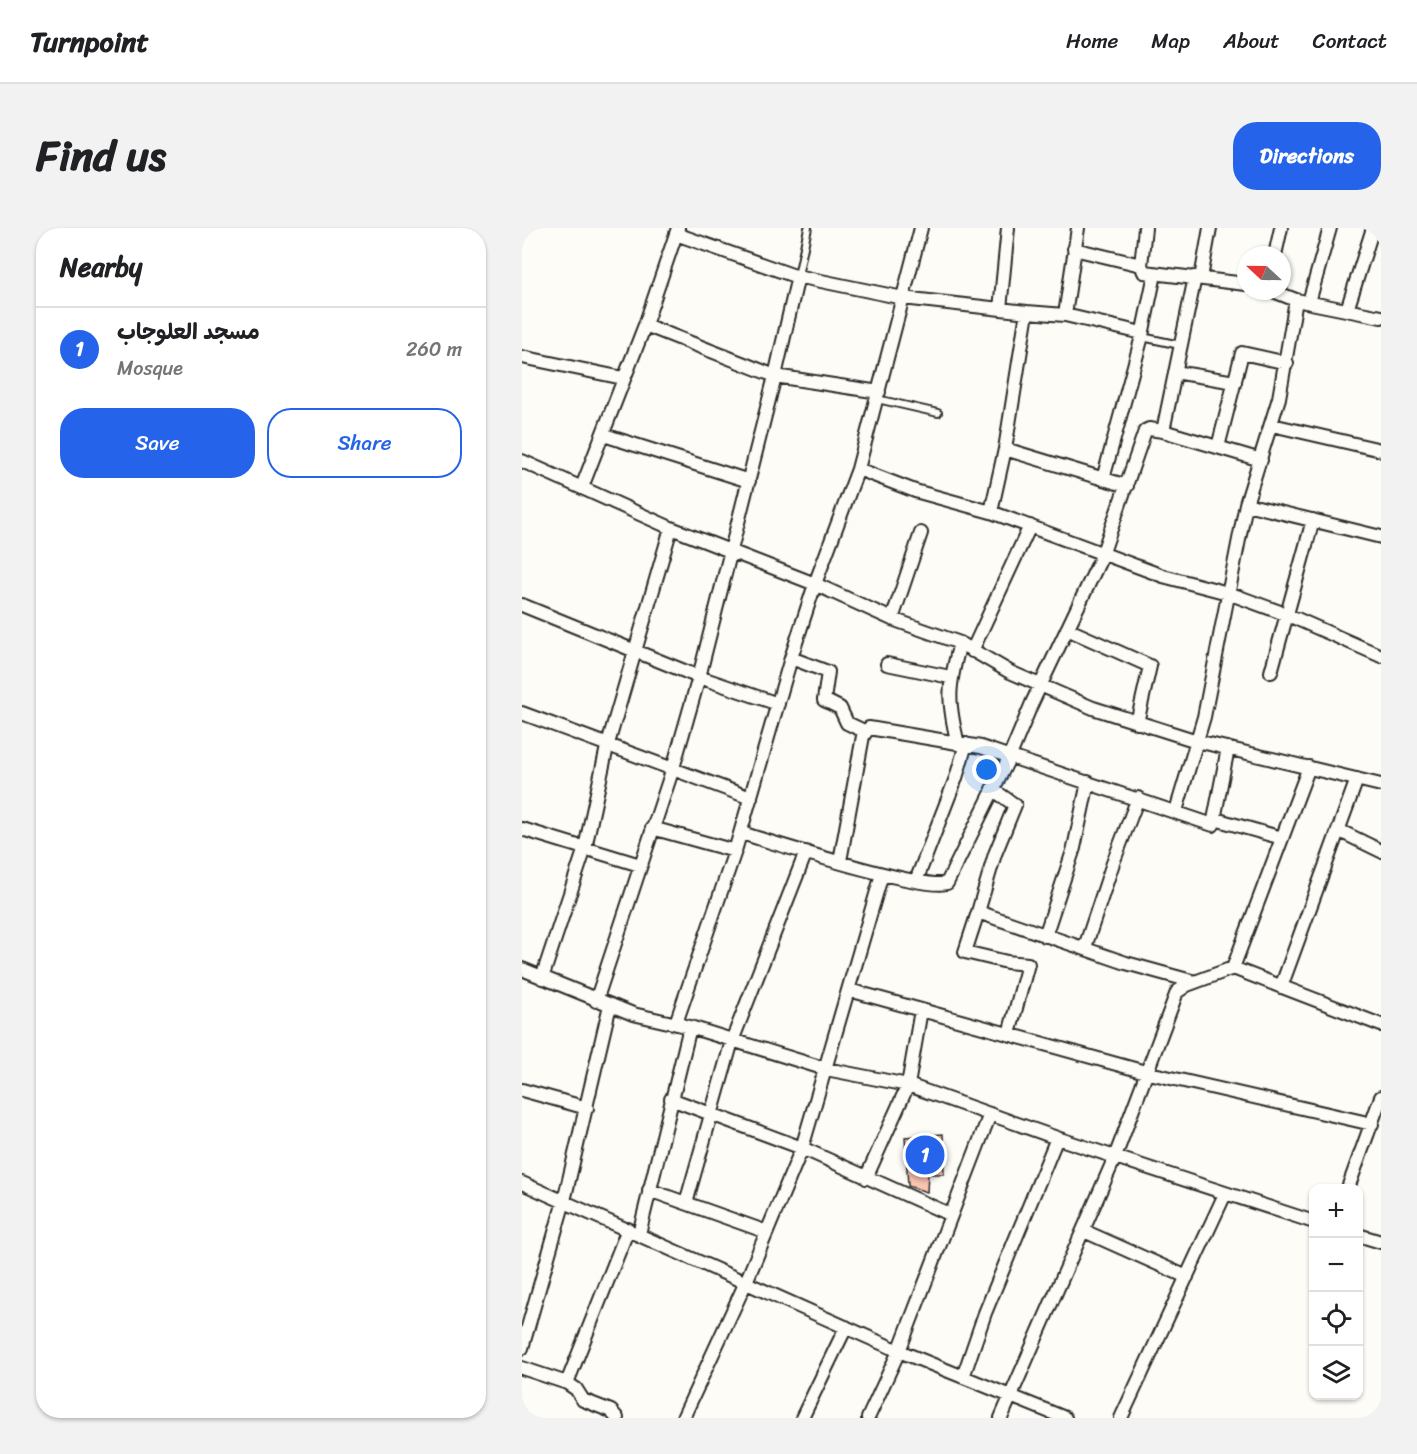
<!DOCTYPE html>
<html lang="en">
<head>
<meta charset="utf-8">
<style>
  body { margin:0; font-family:Sriracha,"Playpen Sans Arabic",sans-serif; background:#f2f2f2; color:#202124 }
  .controls { position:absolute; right:18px; bottom:18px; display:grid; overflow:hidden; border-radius:12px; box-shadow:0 2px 4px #0004 }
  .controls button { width:54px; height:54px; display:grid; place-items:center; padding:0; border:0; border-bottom:2px solid #e0e0e0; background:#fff; color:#202124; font:30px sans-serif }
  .compass { position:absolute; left:715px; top:18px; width:54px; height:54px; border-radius:50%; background:#fff; box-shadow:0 2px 4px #0004; rotate:292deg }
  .you { position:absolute; left:465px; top:542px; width:21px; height:21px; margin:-15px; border:4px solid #fff; border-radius:50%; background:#1a73e8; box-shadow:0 0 0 9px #1a73e833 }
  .badge { display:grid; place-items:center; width:39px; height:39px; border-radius:50%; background:#2563eb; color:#fff; font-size:20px; font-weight:700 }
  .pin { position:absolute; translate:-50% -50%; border:3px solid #fff; box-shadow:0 2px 6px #0006 }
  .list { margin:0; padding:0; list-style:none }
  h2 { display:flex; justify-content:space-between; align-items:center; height:78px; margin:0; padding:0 24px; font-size:26px }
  h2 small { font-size:20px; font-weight:400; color:#757577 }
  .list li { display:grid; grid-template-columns:39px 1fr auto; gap:18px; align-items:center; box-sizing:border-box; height:84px; padding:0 24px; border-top:2px solid #e0e0e0 }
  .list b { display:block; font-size:22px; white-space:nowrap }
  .list p { margin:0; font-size:20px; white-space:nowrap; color:#757577 }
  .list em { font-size:20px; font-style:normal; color:#757577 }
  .actions { display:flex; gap:12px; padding:18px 24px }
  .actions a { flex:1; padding:14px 0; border:2px solid #2563eb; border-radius:24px; text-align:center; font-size:21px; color:#2563eb }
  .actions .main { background:#2563eb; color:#fff }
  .icon { flex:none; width:33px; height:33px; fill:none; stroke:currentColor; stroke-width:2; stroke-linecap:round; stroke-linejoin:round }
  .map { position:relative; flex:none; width:859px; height:1190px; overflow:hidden; border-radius:24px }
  header { display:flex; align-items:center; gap:36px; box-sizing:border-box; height:84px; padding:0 30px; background:#fff; border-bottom:2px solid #e0e0e0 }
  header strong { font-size:28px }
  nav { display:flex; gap:33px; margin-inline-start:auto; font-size:21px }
  .intro { display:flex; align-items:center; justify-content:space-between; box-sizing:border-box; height:144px; padding:0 36px }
  h1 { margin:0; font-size:42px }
  .button { padding:15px 27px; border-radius:24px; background:#2563eb; color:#fff; font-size:21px; font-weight:700 }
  main { display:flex; gap:36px; padding:0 36px }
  aside { flex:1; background:#fff; border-radius:24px; box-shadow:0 2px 4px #0004 }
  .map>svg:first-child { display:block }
  .building { fill:#fcc5af; stroke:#2b2b2b; stroke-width:1.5 }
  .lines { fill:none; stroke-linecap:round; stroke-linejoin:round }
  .service-casing { stroke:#2b2b2b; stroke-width:10 }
  .minor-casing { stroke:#2b2b2b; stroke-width:16 }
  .service { stroke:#fdfcf7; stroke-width:6 }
  .minor { stroke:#fdfcf7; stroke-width:12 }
</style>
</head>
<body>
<header>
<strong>Turnpoint</strong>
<nav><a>Home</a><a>Map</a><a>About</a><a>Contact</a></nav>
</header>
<div class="intro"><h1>Find us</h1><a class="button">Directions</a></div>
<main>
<aside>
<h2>Nearby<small></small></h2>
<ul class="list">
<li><span class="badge">1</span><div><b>مسجد العلوجاب</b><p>Mosque</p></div><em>260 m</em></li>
</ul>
<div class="actions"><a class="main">Save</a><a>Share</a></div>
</aside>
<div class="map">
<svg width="859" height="1190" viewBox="0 0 859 1190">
  <rect width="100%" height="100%" fill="#fdfcf7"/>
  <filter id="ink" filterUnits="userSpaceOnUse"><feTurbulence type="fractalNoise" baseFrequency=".0167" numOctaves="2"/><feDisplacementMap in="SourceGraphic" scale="12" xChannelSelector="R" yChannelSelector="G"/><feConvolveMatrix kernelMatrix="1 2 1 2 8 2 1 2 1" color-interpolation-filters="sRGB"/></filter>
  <g filter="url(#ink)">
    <path class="building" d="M421,906l1,40h-16l-1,18 -19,-6 -3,-49z"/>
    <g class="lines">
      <g class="service-casing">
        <path id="service" d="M276,48l10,-48
          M620,109l38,8
          M355,171l61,14"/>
      </g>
      <g class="minor-casing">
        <path id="minor" d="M623,0l-4,37 3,7 102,12
          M154,6l116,41 111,23 124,14
          M552,21l67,16
          M753,27l6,-27
          M276,48l-23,100 104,16
          M679,50l9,-50
          M751,63l23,9 85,17
          M787,74l21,-74
          M478,81l8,-81
          M825,82l26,-82
          M543,87l13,-87
          M123,97l33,-97
          M0,129l101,21
          M653,144l60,10
          M750,197l109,25
          M641,203l32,-154
          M82,207l145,46
          M696,219l24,-94 45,10
          M483,221l122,37
          M0,233l149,67 144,56 77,35 68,24 50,29 83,36 104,33 184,44
          M336,241l57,22 76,21 172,64 65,17 60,22 93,41
          M581,251l38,-139 14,-66
          M60,259l63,-162 130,51 -76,301 -26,91 -77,233
          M724,276l135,33
          M469,284l14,-63 22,-137 38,3 77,18
          M0,377l177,72 79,27
          M370,391l29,-86
          M545,401l83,37 -13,57
          M450,423l58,-125
          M269,430l37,14 -4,28 16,8 7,15 17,8
          M365,436l63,13
          M749,444l42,-152
          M0,485l229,85
          M436,516c-11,-44 -10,-57 2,-101
          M470,561l23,16 -20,49 -17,58 148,51 69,19
          M654,583l28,-94 42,-213 33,-106 17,-98
          M693,591l67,19
          M130,600l83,23 56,-193 24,-74 43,-115 63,-241
          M0,601l118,36
          M816,602l43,21
          M219,605c34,10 182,58 206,50l62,-125 23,-55 69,-145 44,-127 4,-2 14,2 98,29
          M318,633l23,-125 6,-8 112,19 232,78 15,-77
          M394,653l40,-103 10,-34
          M456,684l-13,40 42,10 21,2 -19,70
          M523,708l29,-88 14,-66
          M563,719l28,-84 25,-65
          M711,740l76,-201
          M0,741l111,45 57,13 136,42 82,16 149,53 257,84
          M20,750l43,-130 22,-101 64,-219
          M759,759l76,-208
          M327,762l300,83 223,51
          M154,795l59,-172
          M0,862l65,18
          M149,871l131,49 149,67
          M344,950l42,-93 13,-75
          M0,955l377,168 166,67
          M826,960l33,-91
          M127,962l118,42
          M164,975l46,-162 74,-189
          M562,1003l103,46
          M117,1006l51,-207
          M836,1007l23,7
          M0,1120l42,-147 46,-196
          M0,1140l45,15 9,6 7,11 28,11 6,7
          M441,1149l22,-64 72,-175
          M45,1155l61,-154
          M161,1190l63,-136 56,-134 80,-274
          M280,1190l44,-91
          M346,1190l31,-67 91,-237
          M479,1190l114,-261 62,-165 10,-7 46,-17 148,57
          M599,1190l104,-224"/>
      </g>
      <use href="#service" class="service"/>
      <use href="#minor" class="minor"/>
    </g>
  </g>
</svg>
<div class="controls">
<button>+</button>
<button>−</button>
<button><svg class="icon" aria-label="locate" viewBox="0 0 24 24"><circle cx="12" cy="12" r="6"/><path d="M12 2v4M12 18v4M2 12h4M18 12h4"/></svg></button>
<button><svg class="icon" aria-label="layers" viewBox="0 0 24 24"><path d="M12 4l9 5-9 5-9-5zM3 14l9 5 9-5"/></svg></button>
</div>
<svg class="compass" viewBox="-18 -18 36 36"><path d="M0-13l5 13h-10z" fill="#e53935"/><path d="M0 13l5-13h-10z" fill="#757577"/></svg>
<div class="you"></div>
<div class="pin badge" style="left:403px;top:927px">1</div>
</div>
</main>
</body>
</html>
